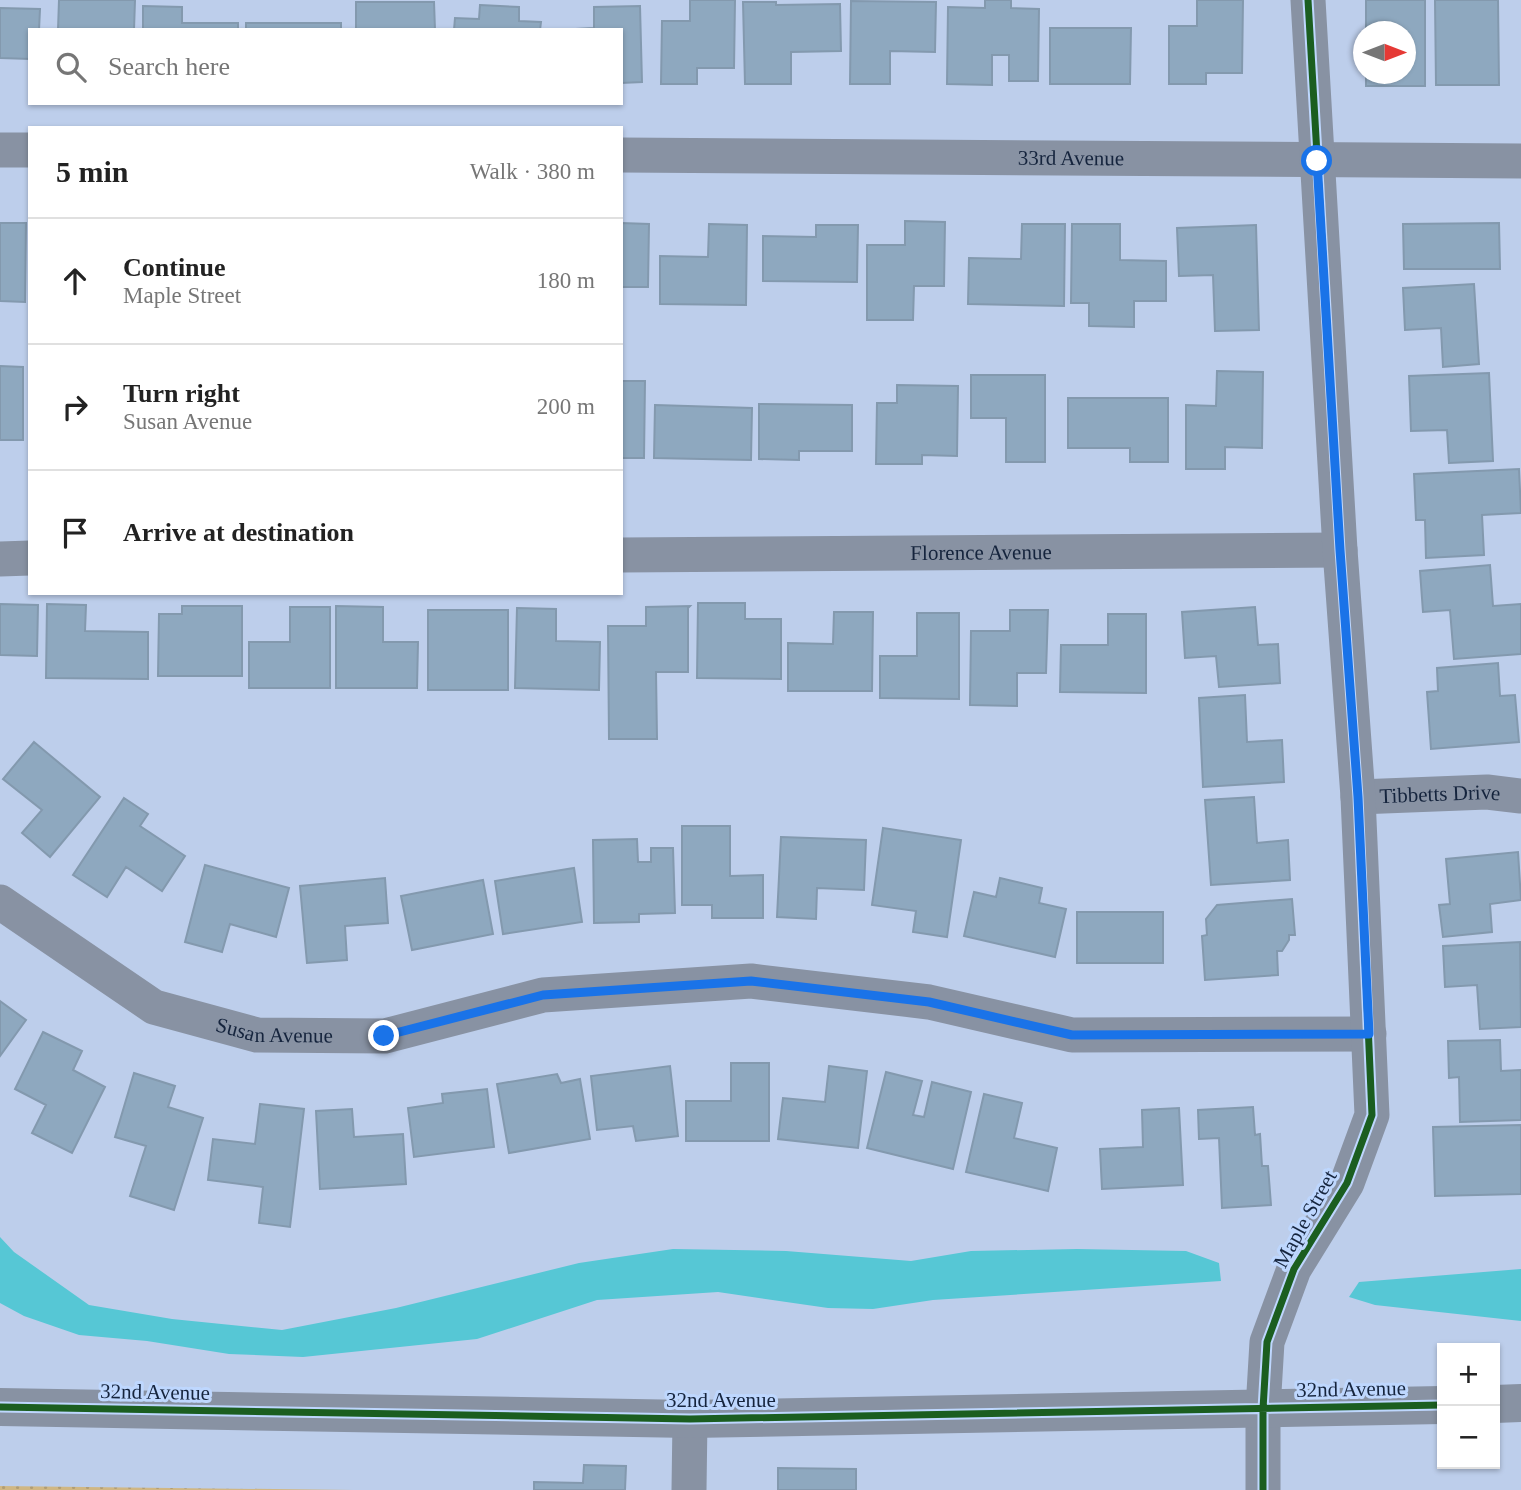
<!DOCTYPE html>
<html lang="en">
<head>
<meta charset="utf-8">
<style>
  body { margin:0; font-family:"Times New Roman",serif; background:#f2f2f2; color:#222 }
  .controls { position:absolute; right:21px; bottom:21px; display:grid; overflow:hidden; border-radius:0px; box-shadow:0 2px 5px #0004 }
  .controls button { width:63px; height:63px; display:grid; place-items:center; padding:0; border:0; border-bottom:2px solid #e0e0e0; background:#fff; color:#222; font:35px sans-serif }
  .compass { position:absolute; left:1353px; top:21px; width:63px; height:63px; border-radius:50%; background:#fff; box-shadow:0 2px 5px #0004; rotate:90deg }
  .stop { position:absolute; width:21px; height:21px; margin:-16px; border:5px solid #1a73e8; border-radius:50%; background:#fff }
  .stop.end { background:#1a73e8; border-color:#fff; box-shadow:0 2px 7px #0008 }
  .list { margin:0; padding:0; list-style:none }
  h2 { display:flex; justify-content:space-between; align-items:center; height:91px; margin:0; padding:0 28px; font-size:30px }
  h2 small { font-size:23px; font-weight:400; color:#767676 }
  .list li { display:grid; grid-template-columns:46px 1fr auto; gap:21px; align-items:center; box-sizing:border-box; height:126px; padding:0 28px; border-top:2px solid #e0e0e0 }
  .list b { display:block; font-size:26px; white-space:nowrap }
  .list p { margin:0; font-size:23px; white-space:nowrap; color:#767676 }
  .list em { font-size:23px; font-style:normal; color:#767676 }
  .icon { flex:none; width:38px; height:38px; fill:none; stroke:currentColor; stroke-width:2; stroke-linecap:round; stroke-linejoin:round }
  .map { position:relative; flex:none; width:1521px; height:1490px; overflow:hidden }
  .search { position:absolute; background:#fff; box-shadow:0 2px 5px #0004; left:28px; top:28px; width:595px; height:77px; display:flex; align-items:center; gap:18px; box-sizing:border-box; padding:0 24px; border-radius:0px; color:#767676; font-size:26px }
  .panel { position:absolute; background:#fff; box-shadow:0 2px 5px #0004; left:28px; top:126px; width:595px; height:469px; border-radius:0px }
  .map>svg:first-child { display:block }
  .grass { fill:url(#grass-dots) }
  .water { fill:#56c7d5 }
  .building { fill:#8ea8bf; stroke:#8399ae; stroke-width:2 }
  .lines { fill:none; stroke-linecap:round; stroke-linejoin:round }
  .minor { stroke:#8892a3; stroke-width:35 }
  .tertiary { stroke:#8892a3; stroke-width:38 }
  .cycleway-casing { stroke:#bed7fe; stroke-width:11 }
  .cycleway { stroke:#1b5e20; stroke-width:7 }
  .route { stroke:#1a73e8; stroke-width:9 }
  .labels { text-anchor:middle; dominant-baseline:central; stroke-width:6; stroke-linejoin:round; paint-order:stroke }
  .street-label { font-size:21px; fill:#15243d; stroke:#bed7fe }
</style>
</head>
<body>
<div class="map">
<svg width="1521" height="1490" viewBox="0 0 1521 1490">
  <defs>
    <pattern id="grass-dots" width="8" height="8" patternUnits="userSpaceOnUse" patternTransform="scale(1.75)"><rect width="8" height="8" fill="#d0b784"/><path d="M2 2h.1M6 6h.1" fill="none" stroke="#b29d73" stroke-width="1.8" stroke-linecap="round"/></pattern>
  </defs>
  <rect width="100%" height="100%" fill="#bdceeb"/>
  <path class="grass" d="M0,1486l354,4h-354z"/>
  <path class="water" d="M0,1237l14,15 75,53 83,14 110,11 114,-22 183,-45 94,-14 113,2 125,10 60,-10 106,-2 109,2 33,12 2,18 -288,19 -60,9 -45,-1 -110,-16 -121,8 -120,39 -174,18 -74,-3 -82,-13 -68,-6 -55,-19 -24,-13z
    M1521,1269v52l-146,-16 -26,-8 10,-15z"/>
  <path class="building" d="M59,0h76l-1,30h-76z
    M690,0h45l-1,68h-37v16h-36l1,-63h28z
    M985,0h26v8l28,1 -1,72h-29v-26h-17v30l-45,-1 1,-77 37,1z
    M1197,0h46l-1,73h-36v11h-37v-58h28z
    M1366,0h59v86h-59v-12h40v-42h-40z
    M1435,0h63l1,85h-63z
    M851,1l85,1 -1,50 -45,-1v33h-40z
    M356,2h78l1,28h-79z
    M743,2h33v3l64,-1 1,47 -50,1v32h-46z
    M480,5l39,2v14l22,1 -1,8h-86l1,-12 24,1z
    M143,6l39,1v16h56v7h-95z
    M640,6l2,76 -21,1v-53h-64l37,-2v-21z
    M0,8l40,1 -1,21h-9v29l-30,-1z
    M246,23h95v7h-95z
    M1050,28h81l-1,56h-80z
    M905,221l40,1 -1,64h-30l-1,34h-46v-75h38z
    M0,223h26l-1,79 -25,-1z
    M621,223l28,1 -1,63h-27z
    M1499,223l1,46h-96l-1,-45z
    M709,224l38,1 -1,80 -86,-1v-48l48,1z
    M1022,224h43l-1,82 -96,-2 1,-46 52,1z
    M1072,224h48v36l46,1v40h-32v26l-45,-1v-23h-18z
    M816,225h42l-1,57 -94,-1v-45l53,1z
    M1256,225l3,105 -44,1 -2,-56 -34,1 -2,-48z
    M1474,284l5,80 -36,3 -2,-39 -36,2 -2,-42z
    M0,366l23,1v73h-23z
    M1217,371l46,1 -1,76 -37,-1v22h-39v-64l30,1z
    M1489,373l4,88 -44,2 -2,-33 -36,1 -2,-55z
    M971,375h74v87h-39v-44h-35z
    M621,381h24l-1,77h-23z
    M897,385l61,1 -1,70 -35,-1v9h-46l1,-61h20z
    M1068,398h100v64h-38v-14h-62z
    M759,404l93,1v46h-53v9l-40,-1z
    M655,405l97,3 -1,52 -97,-2z
    M1519,469l2,44 -39,2 2,40 -58,3 -1,-38h-9l-2,-46z
    M1490,565l3,41 28,-2v50l-67,5 -4,-49 -27,2 -3,-41z
    M698,603h47v16h36v60l-84,-1z
    M0,604l38,1 -1,51 -37,-1z
    M47,604l39,1 -1,26 63,1v47l-102,-1z
    M182,606h60v70h-84l1,-62h23z
    M336,606l47,1v35h35l-1,46h-81z
    M690,606l-2,2v64h-32l1,67h-48l-1,-113h38v-19z
    M290,607h40v81h-81v-46h41z
    M1255,607l3,38 20,-1 2,39 -61,4 -3,-31 -31,2 -3,-46z
    M517,608l39,1v32l44,1 -1,48 -84,-2z
    M428,610h80v80h-80z
    M1010,610h38l-2,63h-29v33l-47,-1 1,-74h39z
    M834,612h39l-1,79h-84v-48l45,1z
    M917,613h42v86l-79,-1v-42h37z
    M1108,614h38v79l-86,-1 1,-47h47z
    M1498,663l2,33 15,-1 4,47 -88,7 -4,-57 11,-1 -1,-23z
    M1245,695l2,47 35,-2 2,42 -81,5 -4,-89z
    M34,742l66,55 -50,60 -28,-24 20,-23 -39,-31z
    M1254,797l3,46 31,-3 2,40 -79,5 -6,-85z
    M124,798l24,16 -8,12 45,30 -23,35 -36,-24 -19,30 -34,-22z
    M682,826h48v50l33,-1v43h-51v-13h-30z
    M883,828l78,12 -14,97 -34,-5 3,-21 -44,-6z
    M781,837l85,3 -2,50 -47,-2 -1,31 -39,-2z
    M637,839l1,23h13v-14h22l2,65 -36,1v8l-45,1 -1,-83z
    M1518,852l3,48 -31,4 2,28 -49,5 -4,-32 11,-1 -4,-45z
    M205,865l84,23 -13,49 -46,-13 -8,28 -37,-10z
    M574,868l8,54 -79,12 -8,-53z
    M385,878l3,45 -43,3 2,34 -40,3 -7,-77z
    M1000,878l42,10 -3,15 27,6 -11,48 -91,-21 10,-44 22,5z
    M483,880l10,54 -81,16 -11,-54z
    M1292,899l3,36h-6v5l-7,11h-5l1,24 -73,5 -3,-44 5,-1 -1,-16 11,-14z
    M1077,912h86v51h-86z
    M1520,942l1,85 -41,2 -3,-44 -32,2 -2,-41z
    M0,1001l26,19 -26,36z
    M43,1032l39,19 -9,19 32,17 -33,66 -40,-20 14,-28 -31,-16z
    M1500,1040l1,31 20,-1v50l-61,2 -1,-45 -10,1 -1,-37z
    M731,1063h38v78h-83v-40h45z
    M670,1066l8,70 -42,5 -3,-15 -36,4 -6,-54z
    M829,1066l38,5 -9,77 -80,-9 5,-41 42,4z
    M886,1072l36,9 -9,34 11,2 8,-35 39,10 -18,77 -86,-21z
    M134,1073l41,13 -7,21 35,11 -29,92 -44,-14 16,-50 -31,-9z
    M557,1074l4,9 19,-4 10,60 -81,14 -12,-69z
    M487,1089l7,58 -80,10 -6,-49 35,-5 -1,-9z
    M984,1094l38,9 -8,35 43,10 -9,43 -82,-19z
    M260,1104l44,5 -14,118 -31,-4 4,-36 -55,-7 5,-41 42,5z
    M1253,1107l2,28 5,-1 2,32h6l3,39 -49,3 -3,-70 -20,1 -1,-29z
    M1179,1108l4,77 -81,4 -2,-40 43,-2 -1,-37z
    M352,1109l2,28 49,-3 3,50 -86,5 -4,-78z
    M1521,1125v69l-86,2 -2,-69z
    M584,1465l42,1 -1,24h-91v-8l49,1z
    M778,1468l78,1v21h-78z"/>
  <g class="lines">
    <g class="minor">
      <path d="M0,150h30"/>
      <path id="s1" d="M621,155l900,6"/>
      <path id="s2" d="M621,555l719,-5"/>
      <path d="M0,559l30,-1"/>
      <path id="s3" d="M1358,797l129,-5 34,4"/>
      <path id="s4" d="M0,902l154,105 103,28 128,1 158,-41 208,-14 178,21 143,33 297,-1"/>
      <path d="M689,1490l1,-71"/>
      <path d="M1263,1490v-81l4,-67 27,-73 53,-86 25,-68 -14,-318 -18,-247 -32,-550"/>
    </g>
    <path class="tertiary" d="M1495,1404l26,-1
      M0,1407l690,12 752,-14"/>
    <g class="cycleway-casing">
      <path id="cycleway" d="M0,1407l690,12 752,-14
        M1263,1490v-81l4,-67 27,-73 53,-86 25,-68 -14,-318 -18,-247 -32,-550"/>
    </g>
    <use href="#cycleway" class="cycleway"/>
  </g>
  <g class="lines">
    <path class="route" d="M384,1036l159,-41 208,-14 178,21 143,33 297,-1 -11,-237 -18,-247 -23,-389"/>
  </g>
  <g class="labels">
    <g class="street-label">
      <text stroke="none"><textPath href="#s1" startOffset="450">33rd Avenue</textPath></text>
      <text stroke="none"><textPath href="#s2" startOffset="360">Florence Avenue</textPath></text>
      <text stroke="none"><textPath href="#s3" startOffset="82">Tibbetts Drive</textPath></text>
      <text stroke="none"><textPath href="#s4" startOffset="310">Susan Avenue</textPath></text>
      <text transform="translate(1305 1219) rotate(-61)">Maple Street</text>
      <text transform="translate(1351 1389) rotate(-1)">32nd Avenue</text>
      <text transform="translate(155 1392) rotate(1)">32nd Avenue</text>
      <text x="721" y="1400">32nd Avenue</text>
    </g>
  </g>
</svg>
<div class="controls">
<button>+</button>
<button>−</button>
</div>
<svg class="compass" viewBox="-18 -18 36 36"><path d="M0-13l5 13h-10z" fill="#e53935"/><path d="M0 13l5-13h-10z" fill="#767676"/></svg>
<div class="stop" style="left:1317px;top:161px"></div>
<div class="stop end" style="left:384px;top:1036px"></div>
<div class="search"><svg class="icon" aria-label="search" viewBox="0 0 24 24"><circle cx="10" cy="10" r="6"/><path d="M15 15l6 6"/></svg>Search here</div>
<section class="panel">
<h2>5 min<small>Walk · 380 m</small></h2>
<ul class="list">
<li><svg class="icon" aria-label="ahead" viewBox="0 0 24 24"><path d="M12 20V5M6 11l6-6 6 6"/></svg><div><b>Continue</b><p>Maple Street</p></div><em>180 m</em></li>
<li><svg class="icon" aria-label="right" viewBox="0 0 24 24"><path d="M7 20v-9h11M14 6l5 5-5 5"/></svg><div><b>Turn right</b><p>Susan Avenue</p></div><em>200 m</em></li>
<li><svg class="icon" aria-label="arrive" viewBox="0 0 24 24"><path d="M6 21V4h12l-3 4 3 4H6"/></svg><div><b>Arrive at destination</b></div></li>
</ul>
</section>
</div>
</body>
</html>
